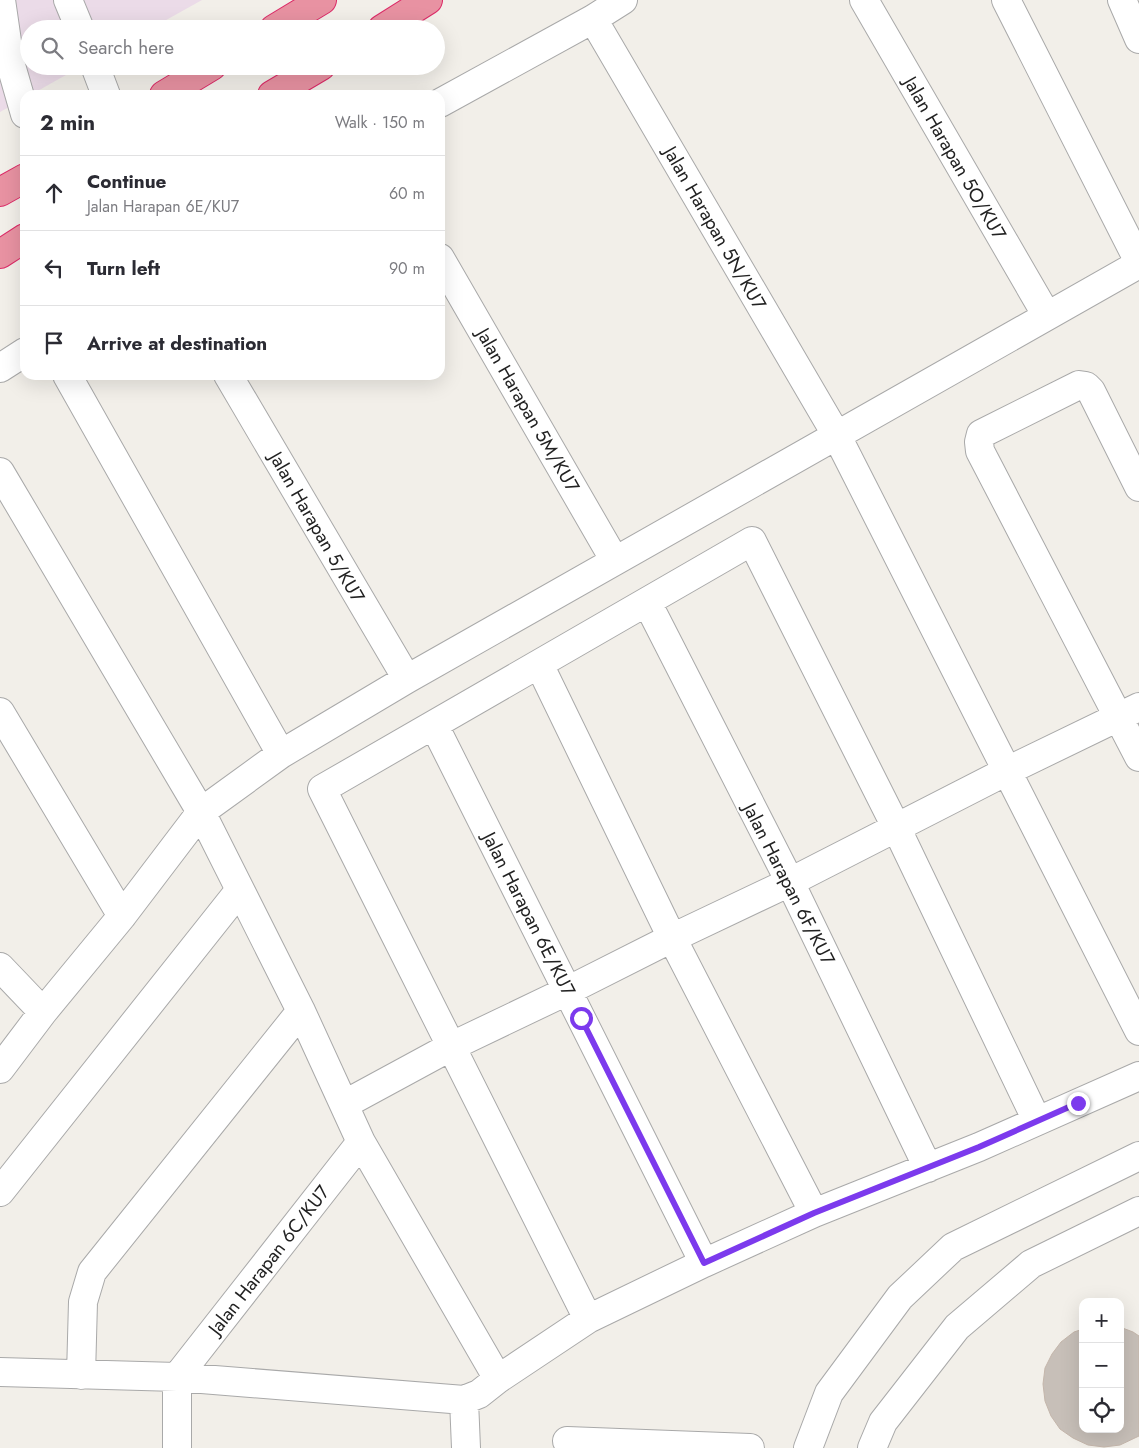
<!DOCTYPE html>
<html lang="en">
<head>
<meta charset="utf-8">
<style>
  body { margin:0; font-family:Jost,sans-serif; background:#f2f2f3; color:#2b2b33 }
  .controls { position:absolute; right:15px; bottom:15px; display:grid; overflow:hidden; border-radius:10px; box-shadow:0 5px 20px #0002 }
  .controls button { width:45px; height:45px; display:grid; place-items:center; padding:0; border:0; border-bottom:1px solid #e1e1e2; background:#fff; color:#2b2b33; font:25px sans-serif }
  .stop { position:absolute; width:15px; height:15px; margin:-11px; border:4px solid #7c3aed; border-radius:50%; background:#fff }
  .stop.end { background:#7c3aed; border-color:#fff; box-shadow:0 1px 5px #0008 }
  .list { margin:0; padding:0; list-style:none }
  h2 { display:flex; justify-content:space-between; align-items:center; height:65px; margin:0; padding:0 20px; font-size:21px }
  h2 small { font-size:16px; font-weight:400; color:#7c7c81 }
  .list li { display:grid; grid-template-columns:32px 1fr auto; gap:15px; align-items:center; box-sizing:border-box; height:75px; padding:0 20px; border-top:1px solid #e1e1e2 }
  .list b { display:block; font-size:19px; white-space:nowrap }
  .list p { margin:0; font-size:16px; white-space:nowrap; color:#7c7c81 }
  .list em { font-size:16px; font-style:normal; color:#7c7c81 }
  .icon { flex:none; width:28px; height:28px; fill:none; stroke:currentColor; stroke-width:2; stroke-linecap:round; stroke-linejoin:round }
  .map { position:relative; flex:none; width:1139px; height:1448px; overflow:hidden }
  .search { position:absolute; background:#fff; box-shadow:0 5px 20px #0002; left:20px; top:20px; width:425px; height:55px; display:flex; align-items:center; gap:12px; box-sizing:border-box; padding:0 18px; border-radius:28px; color:#7c7c81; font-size:19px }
  .panel { position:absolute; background:#fff; box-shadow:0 5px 20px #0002; left:20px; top:90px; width:425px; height:290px; border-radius:15px }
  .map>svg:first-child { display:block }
  .industrial { fill:#ebdbe8 }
  .building { fill:#c7bfb8; stroke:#c4b6ab }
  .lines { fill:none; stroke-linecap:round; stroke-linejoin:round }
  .minor-casing { stroke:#a9a9a9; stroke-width:30 }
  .highway-casing { stroke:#dc2a67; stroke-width:30 }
  .minor { stroke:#fff; stroke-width:28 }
  .highway { stroke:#e892a2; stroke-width:28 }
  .route { stroke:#7c3aed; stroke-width:6 }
  .labels { text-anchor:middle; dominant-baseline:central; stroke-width:4; stroke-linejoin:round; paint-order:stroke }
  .street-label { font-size:19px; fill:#222; stroke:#fff }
</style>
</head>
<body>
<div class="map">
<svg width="1139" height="1448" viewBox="0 0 1139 1448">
  <rect width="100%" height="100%" fill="#f2efe9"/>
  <path class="industrial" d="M0,0h202l-52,29h-121v37h53l-82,46z"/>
  <path class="building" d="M1120,1327l13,5 6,4v100l-19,9 -16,2 -16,-2 -15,-7 -13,-9 -9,-13 -6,-15 -2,-17 2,-16 7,-14 9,-12 13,-10 9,-3v100h37z"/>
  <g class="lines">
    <g class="minor-casing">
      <path id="minor" d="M1,0l9,62 15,52
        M68,0l12,29
        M864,0l183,316
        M1006,0l133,262
        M1122,0l17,39
        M593,19l244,417 302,595
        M95,66l11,29
        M440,103l153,-84 30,-19
        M440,258l175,303
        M0,368l25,-16
        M67,375l214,379
        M228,375l179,304
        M0,472l201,340 100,199 60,131 137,237
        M1139,487l-48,-96 -5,-5 -7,-1 -98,49 -2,8 1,9 159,306
        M647,602l143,280 138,286
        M539,664l133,274 142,275
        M0,712l122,204
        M434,725l270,538
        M0,967l43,45
        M0,1069l43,-57 79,-96 79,-104 80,-58 126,-75 732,-415
        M345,1104l107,-58 115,-55 105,-53 118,-56 217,-111 132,-64
        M0,1192l239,-301
        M588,1319l-266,-530 430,-248 144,286 141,294
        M0,1372l177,5 287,23 15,-6 19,-15 90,-60 116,-56 110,-50 165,-66 160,-71
        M81,1375l2,-73 9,-30 209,-261
        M464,1400l2,48
        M567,1441l183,7
        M177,1448v-71l184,-235
        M808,1448l21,-55 71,-96 53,-50 186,-91
        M872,1448l11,-26 74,-95 74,-63 108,-53"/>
    </g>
    <g class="highway-casing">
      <path id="highway" d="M274,29l48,-29
        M382,29l46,-29
        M164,95l48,-29
        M272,95l49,-29
        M0,192l25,-14
        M0,254l25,-16"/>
    </g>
    <use href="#minor" class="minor"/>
    <use href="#highway" class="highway"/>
  </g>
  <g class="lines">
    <path class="route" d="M581,1018l123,245 110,-50 165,-66 99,-44"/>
  </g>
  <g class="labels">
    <g class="street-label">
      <text transform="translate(955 158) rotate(60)">Jalan Harapan 5O/KU7</text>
      <text transform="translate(715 228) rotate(60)">Jalan Harapan 5N/KU7</text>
      <text transform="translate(528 410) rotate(60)">Jalan Harapan 5M/KU7</text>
      <text transform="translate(317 527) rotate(60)">Jalan Harapan 5/KU7</text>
      <text transform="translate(789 884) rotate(63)">Jalan Harapan 6F/KU7</text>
      <text transform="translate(529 914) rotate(63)">Jalan Harapan 6E/KU7</text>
      <text transform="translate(269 1260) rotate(-52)">Jalan Harapan 6C/KU7</text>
    </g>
  </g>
</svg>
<div class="controls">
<button>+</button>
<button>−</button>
<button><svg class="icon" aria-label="locate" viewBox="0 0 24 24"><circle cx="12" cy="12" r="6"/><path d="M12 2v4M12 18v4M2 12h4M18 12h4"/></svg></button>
</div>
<div class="stop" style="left:581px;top:1018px"></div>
<div class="stop end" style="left:1078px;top:1103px"></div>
<div class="search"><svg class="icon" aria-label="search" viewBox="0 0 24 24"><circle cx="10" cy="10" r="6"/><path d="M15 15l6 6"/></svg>Search here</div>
<section class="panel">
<h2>2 min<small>Walk · 150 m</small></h2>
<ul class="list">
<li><svg class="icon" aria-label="ahead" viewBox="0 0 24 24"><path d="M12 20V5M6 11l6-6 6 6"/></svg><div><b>Continue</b><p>Jalan Harapan 6E/KU7</p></div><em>60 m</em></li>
<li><svg class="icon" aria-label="left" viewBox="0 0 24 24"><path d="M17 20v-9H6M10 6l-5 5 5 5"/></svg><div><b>Turn left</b></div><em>90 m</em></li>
<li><svg class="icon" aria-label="arrive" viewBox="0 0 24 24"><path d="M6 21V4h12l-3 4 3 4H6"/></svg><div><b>Arrive at destination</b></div></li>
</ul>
</section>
</div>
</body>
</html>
